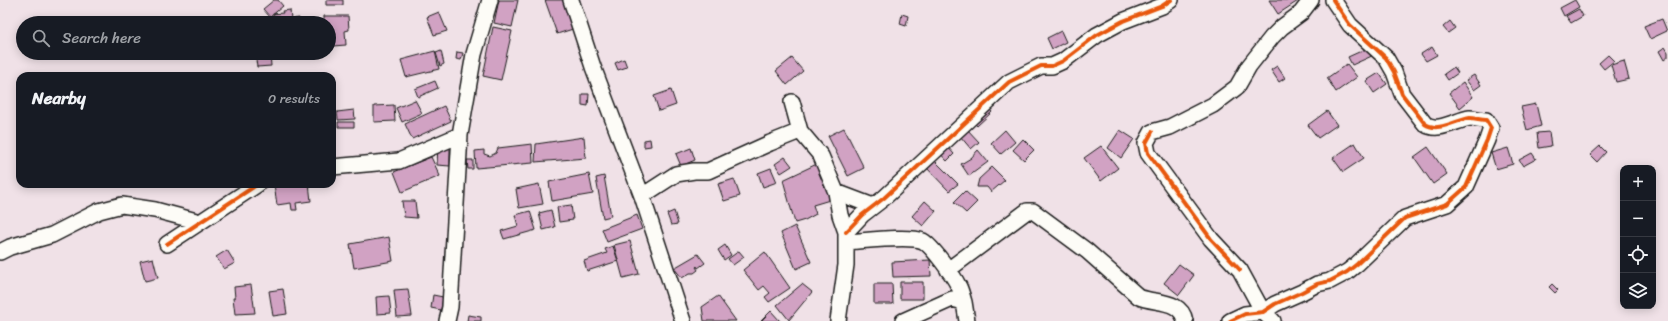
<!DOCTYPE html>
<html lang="en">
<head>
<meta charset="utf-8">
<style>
  body { margin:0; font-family:Sriracha,sans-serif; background:#20242c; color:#f1f3f6 }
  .controls { position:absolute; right:12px; bottom:12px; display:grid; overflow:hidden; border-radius:8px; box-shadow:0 2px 10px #0003 }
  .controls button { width:36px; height:36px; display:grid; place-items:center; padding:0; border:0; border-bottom:1px solid #363941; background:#171b24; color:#f1f3f6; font:20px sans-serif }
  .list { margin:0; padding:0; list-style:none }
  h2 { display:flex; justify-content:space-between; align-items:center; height:52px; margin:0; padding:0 16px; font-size:17px }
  h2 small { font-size:13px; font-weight:400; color:#9ea1a6 }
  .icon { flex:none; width:22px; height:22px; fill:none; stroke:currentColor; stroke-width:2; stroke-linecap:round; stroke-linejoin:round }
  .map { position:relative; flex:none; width:1668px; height:321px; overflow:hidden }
  .search { position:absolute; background:#171b24; box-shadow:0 2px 10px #0003; left:16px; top:16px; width:320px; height:44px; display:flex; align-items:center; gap:10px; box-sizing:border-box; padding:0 14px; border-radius:22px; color:#9ea1a6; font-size:15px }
  .panel { position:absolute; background:#171b24; box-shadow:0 2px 10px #0003; left:16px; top:72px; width:320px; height:116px; border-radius:12px }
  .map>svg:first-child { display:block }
  .building { fill:#d1a2c3; stroke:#1c1c1c }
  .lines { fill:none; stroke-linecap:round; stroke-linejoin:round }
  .minor-casing { stroke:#1c1c1c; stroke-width:18 }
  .minor { stroke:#fdfcf7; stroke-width:15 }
  .cycleway-casing { stroke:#fdfcf7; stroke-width:6 }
  .cycleway { stroke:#e8590c; stroke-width:4 }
</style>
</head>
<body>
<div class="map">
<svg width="1668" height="321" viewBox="0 0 1668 321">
  <rect width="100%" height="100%" fill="#f0e1e7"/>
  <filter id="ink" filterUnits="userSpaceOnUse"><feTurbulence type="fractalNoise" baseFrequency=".025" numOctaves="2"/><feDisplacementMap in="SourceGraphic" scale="8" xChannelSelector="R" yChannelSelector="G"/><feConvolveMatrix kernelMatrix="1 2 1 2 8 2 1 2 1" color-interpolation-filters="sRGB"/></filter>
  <g filter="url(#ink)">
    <path class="building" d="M274,0h4l5,6 -13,11 -7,-8z
      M326,0h17v5h-17z
      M499,0h19l-6,27 -18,-4z
      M545,0h22l9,28 -19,6z
      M1269,0h29v1l-20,13z
      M1575,0l4,7 -15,9 -4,-8z
      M1579,9l4,7 -12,7 -5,-7z
      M290,10l1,9 8,-1 1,5h-27v-2l1,-1 -1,-6 10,-1 -1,-2z
      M439,12l8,19 -13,4 -7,-18z
      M902,14l6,2 -2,10 -6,-2z
      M324,16h24l1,14 -4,1 1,14 -13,1v3l-4,1v-27h-5z
      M1662,19l5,12 -17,8 -6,-13z
      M1450,21l5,7 -7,5 -5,-6z
      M493,27l19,4 -11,49 -18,-4z
      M1061,31l5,11 -14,7 -5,-11z
      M1370,47l4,8 -22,10 -4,-8z
      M1432,47l5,8 -11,6 -5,-7z
      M1665,47l3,5v5l-4,3 -5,-9z
      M435,51l4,18 -33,8 -5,-17z
      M441,51l3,13 -4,2 -4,-13z
      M457,52l6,1 -2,7 -5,-1z
      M255,53h15l1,13 -14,1z
      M282,53h15v3l-14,2z
      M1608,55l6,6 -10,8 -5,-6z
      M792,58l11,13 -16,14 -11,-14z
      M624,59l3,8 -9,3 -3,-7z
      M1624,61l5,18 -13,3 -5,-17z
      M1347,64l10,13 -21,15 -9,-14z
      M1277,66l8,12 -6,4 -8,-12z
      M1454,67l4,6 -10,7 -4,-6z
      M1379,73l8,11 -13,9 -8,-12z
      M1474,75l7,10 -7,5 -8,-10z
      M435,81l3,7 -20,9 -3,-8z
      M1463,82l10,15 -13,11 -11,-15z
      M671,90l5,15 -17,6 -5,-15z
      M582,94h7l-1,12 -6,-1z
      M415,100l7,13 -20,9 -6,-14z
      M1536,104l5,22 -14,4 -6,-23z
      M394,105l1,16 -21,1v-16z
      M444,106l7,15 -39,18 -7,-15z
      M987,106l5,6 -15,14 -6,-6z
      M354,110l1,9 -17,1 -1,-8z
      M1327,111l10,14 -19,13 -10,-13z
      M338,122h16v5h-16z
      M844,128l20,40 -16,8 -20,-40z
      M967,129l12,13 -8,7 -11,-13z
      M1005,130l10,12 -14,12 -10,-11z
      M1120,130l14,9 -13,19 -13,-10z
      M1549,132l2,14 -12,2 -2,-15z
      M584,137l2,21 -51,4 1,-18z
      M650,139l1,7 -7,1v-7z
      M1023,139l11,11 -10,10 -11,-10z
      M1355,143l9,15 -21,14 -10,-14z
      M532,144l1,19 -57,5 -1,-17 9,-1v4l6,2 6,-3 2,-5z
      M946,145l8,9 -7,7 -9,-10z
      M438,146h12v20l-13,-1z
      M1101,146l17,22 -17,13 -17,-23z
      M1600,146l6,6 -9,10 -7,-7z
      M1428,147l19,27 -14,10 -19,-27z
      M691,148l4,12 -14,6 -5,-12z
      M1508,148l5,16 -17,5 -5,-16z
      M978,150l10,12 -19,14 -8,-12 10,-6z
      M1532,153l4,6 -13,7 -4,-6z
      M431,157l9,19 -38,16 -8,-20z
      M785,157l7,9 -11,7 -6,-9z
      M932,158l26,26 -9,7 -25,-26z
      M467,160h6v9h-5z
      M821,162l12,37 -20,6 3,9 -11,6 -10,3 -12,-43z
      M992,167l13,13 -14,12 -4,-5h-10l2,-8z
      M771,168l6,14 -14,5 -5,-14z
      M589,174l4,20 -41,7 -3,-19z
      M604,176l7,40 -8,2 -7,-40z
      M734,179l6,17 -16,5 -6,-17z
      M274,184h35l2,17 -15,2 1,7h-5l-1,-7 -14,2z
      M539,184l4,20 -24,4 -3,-19z
      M965,191l12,11 -11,11 -12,-11z
      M402,201h13l2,17 -13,-1z
      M925,201l11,10 -13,15 -11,-10z
      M571,205l2,15 -14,2 -2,-15z
      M551,210l4,17 -12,3 -4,-17z
      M530,211l6,19 -32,9 -3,-8 17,-5 -3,-11z
      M674,211l4,13 -7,1 -4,-11z
      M637,215l5,14 -35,13 -5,-13z
      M795,226l16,36 -15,7 -15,-36z
      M389,237l4,24 -39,7 -4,-24z
      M630,241l9,33 -16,4 -9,-33z
      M725,245l6,10 -7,5 -6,-10z
      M613,246l5,15 -31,10 -3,-10 23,-8 -2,-4z
      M227,250l8,13 -11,6 -8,-12z
      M739,251l5,6 -11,8 -5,-6z
      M765,252l25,36 -21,14 -4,-5 5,-4 -6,-7 -5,4 -16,-20z
      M698,254l7,9 -7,5 -1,-2 -1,1 2,3 -4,3h-4l-8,5 -8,-10z
      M153,258l5,20 -13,3 -5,-20z
      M930,260l1,16 -38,1 -1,-15z
      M1179,264l15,11 -15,20 -15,-12z
      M900,282h23v17h-23z
      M802,284l10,8 -23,28 -12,-15z
      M874,284h18l1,20h-19z
      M1552,284l6,6 -3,3 -6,-6z
      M251,285l4,28 -20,1 -2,-16h2l-1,-11z
      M283,289l4,25 -14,2 -4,-25z
      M408,289l4,27 -15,1 -3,-27z
      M433,295l10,2 -2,13 -10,-2z
      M389,296l2,17 -14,1 -1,-17z
      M718,296l18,25h-32l-2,-14z
      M771,311l9,10h-19z
      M468,315l13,2v4h-14z"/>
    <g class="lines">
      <g class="minor-casing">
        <path id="minor" d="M571,0l22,67 49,129 41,125
          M792,102l8,29 21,25 15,36 4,23 6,17v33l-8,56
          M332,167l67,-6 61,-26
          M836,192l37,14
          M642,196l34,-22 18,-3h14l62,-28 30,-12
          M846,232l16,-17 22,-17 125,-116 32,-16h11l11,-5 34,-26 26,-14 39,-15 9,-6
          M846,242c17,-1 64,-7 77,-1 9,5 30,34 35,44 3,5 4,11 6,17
          M167,244l91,-60
          M0,252l10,-5 42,-12 47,-24 23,-6 33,5 45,12
          M948,270l79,-59h6l54,40 52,46c16,7 42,2 46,24
          M447,321l3,-14 10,-172 14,-81 16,-54
          M903,321l49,-22 12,3 3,19
          M1230,321l15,-7 18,-2 12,-8 27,-12 15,-8 13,-3 17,-9 10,-8 48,-46 42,-14 19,-17 21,-47 4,-12 -5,-8c-5,0 -11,-2 -16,-2 -14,2 -32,15 -45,6l-23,-30 -8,-22 -8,-14 -36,-33 -17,-25
          M1273,321l-10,-9 -23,-42 -29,-31 -63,-86 -2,-10 6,-11 18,-5 43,-22 24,-18 12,-21 23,-29 10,-10 19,-14 10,-13"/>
      </g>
      <use href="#minor" class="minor"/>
      <g class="cycleway-casing">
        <path id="cycleway" d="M1152,132l-6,11 2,10 63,86 29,31
          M846,232l16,-17 22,-17 125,-116 32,-16h11l11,-5 34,-26 26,-14 39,-15 9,-6
          M167,244l91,-60
          M1230,321l15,-7 18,-2 12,-8 27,-12 15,-8 13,-3 17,-9 10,-8 48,-46 42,-14 19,-17 21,-47 4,-12 -5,-8c-5,0 -11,-2 -16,-2 -14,2 -32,15 -45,6l-23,-30 -8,-22 -8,-14 -36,-33 -17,-25"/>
      </g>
      <use href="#cycleway" class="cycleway"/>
    </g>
  </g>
</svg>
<div class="controls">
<button>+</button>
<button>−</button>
<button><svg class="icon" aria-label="locate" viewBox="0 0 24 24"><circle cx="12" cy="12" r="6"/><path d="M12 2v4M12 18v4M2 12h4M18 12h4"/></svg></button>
<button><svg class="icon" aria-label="layers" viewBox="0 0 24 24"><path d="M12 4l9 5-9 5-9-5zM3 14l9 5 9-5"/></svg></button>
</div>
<div class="search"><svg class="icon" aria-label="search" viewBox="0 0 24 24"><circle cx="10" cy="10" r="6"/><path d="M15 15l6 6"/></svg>Search here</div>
<section class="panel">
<h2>Nearby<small>0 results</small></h2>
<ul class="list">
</ul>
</section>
</div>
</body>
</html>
